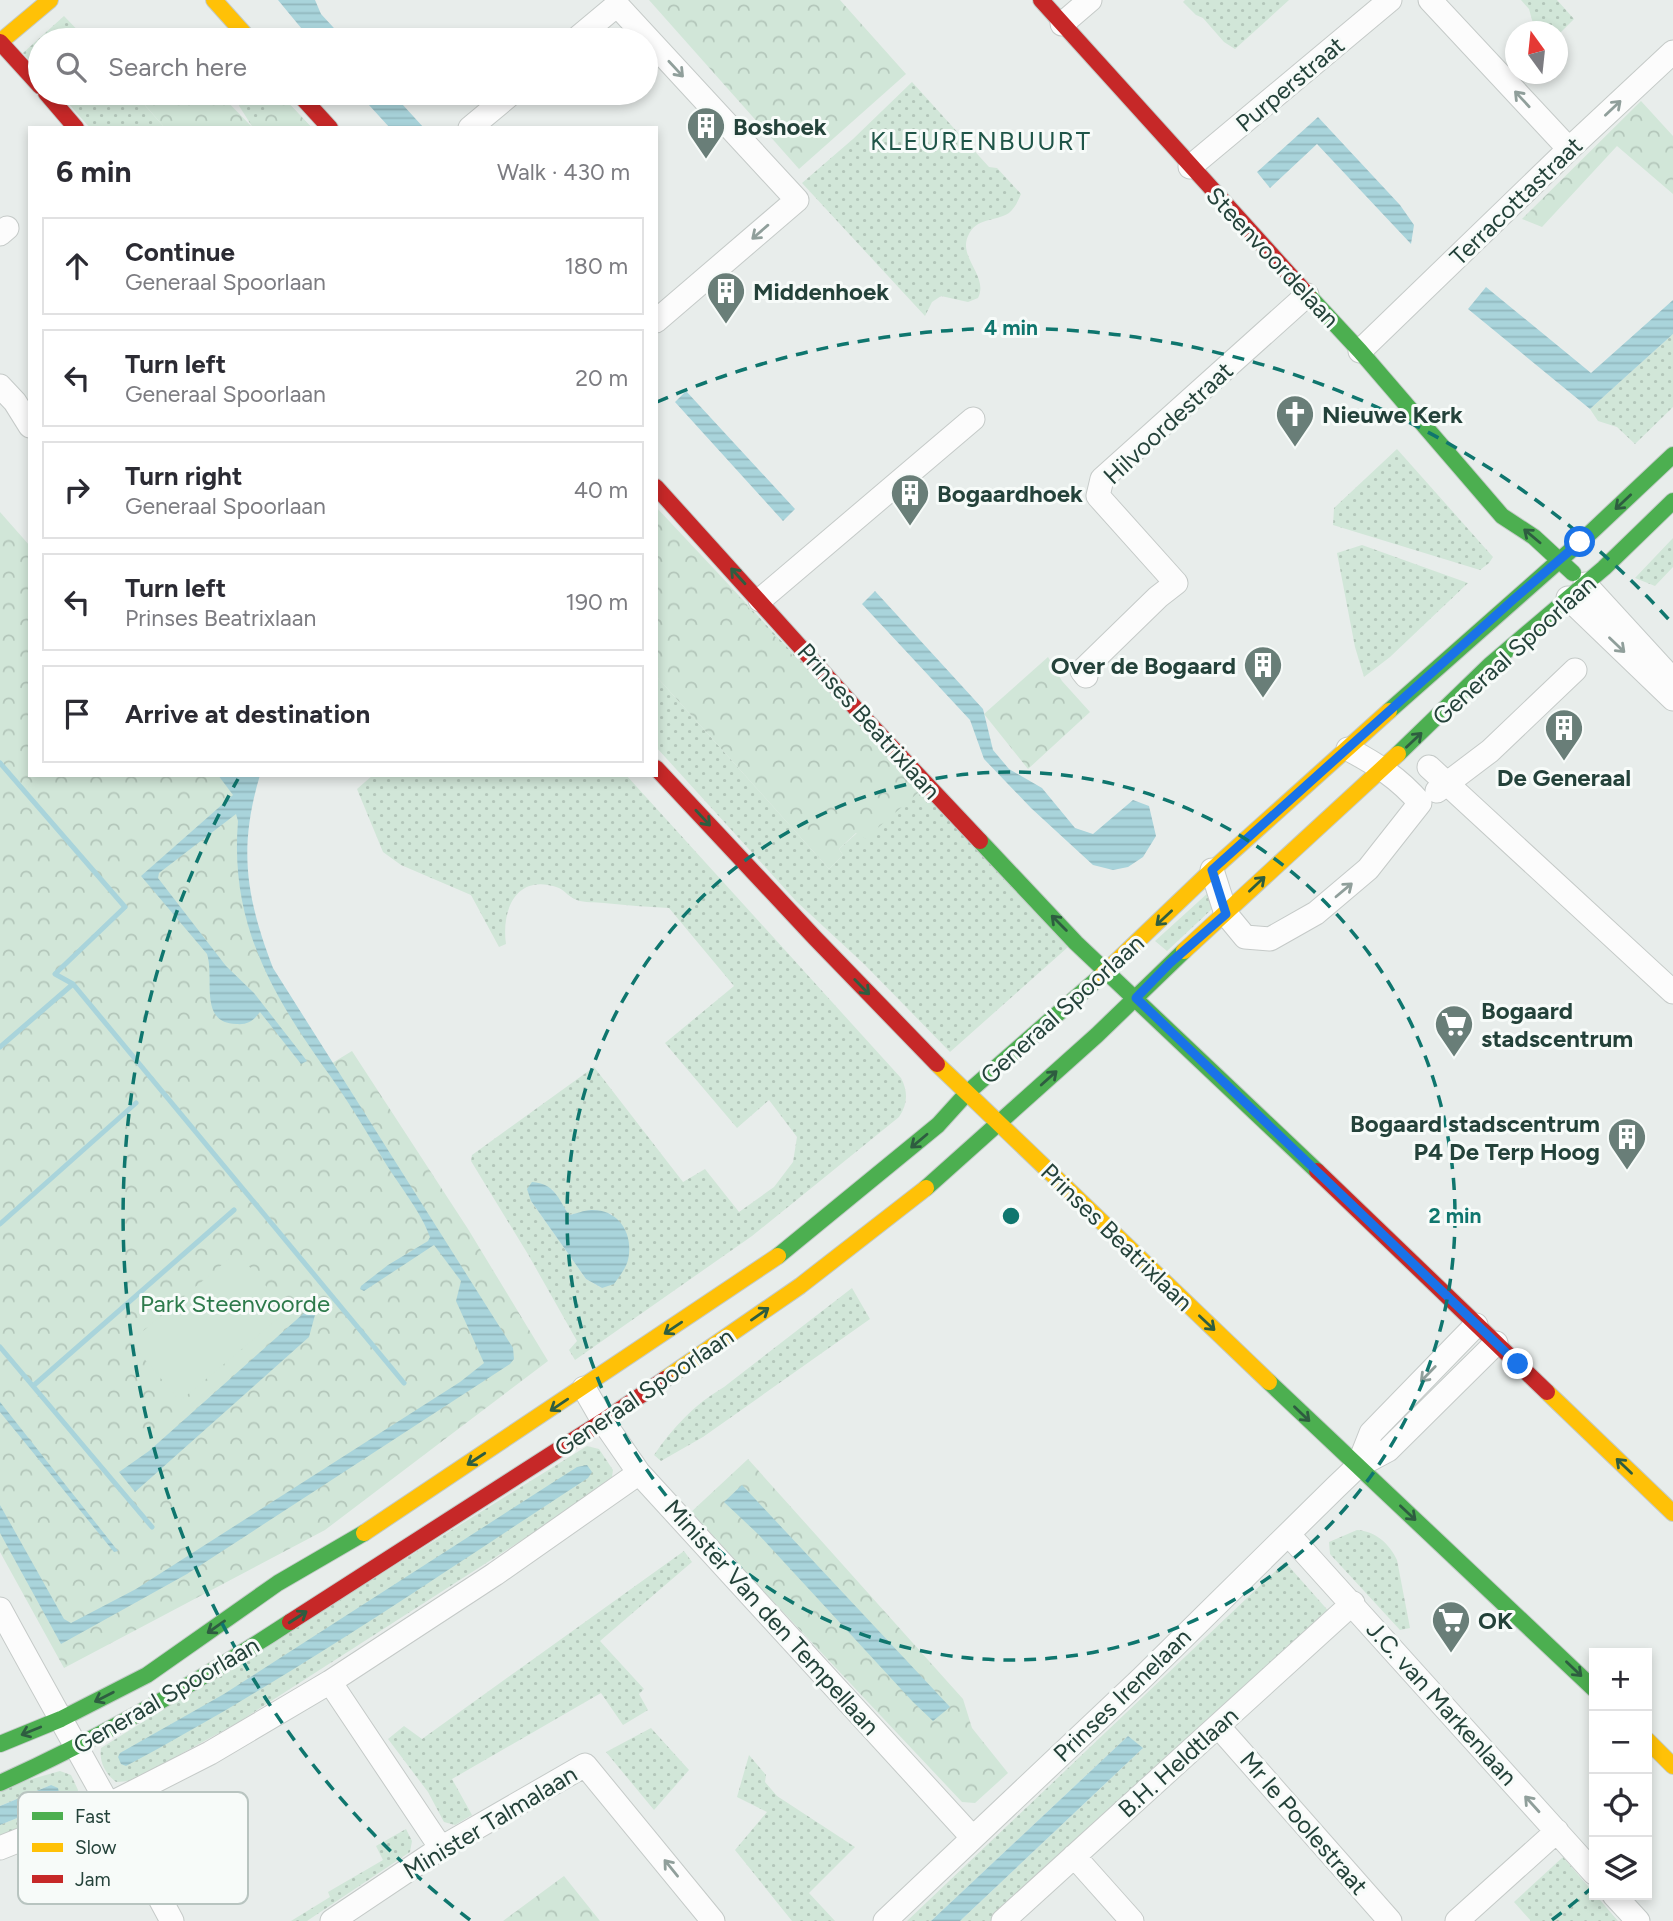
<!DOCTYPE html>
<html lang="en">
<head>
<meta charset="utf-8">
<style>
  body { margin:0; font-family:Figtree,sans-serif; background:#f2f2f3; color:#2b2b33 }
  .controls { position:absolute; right:21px; bottom:21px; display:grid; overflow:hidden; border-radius:0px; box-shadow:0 4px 10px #0003 }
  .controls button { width:63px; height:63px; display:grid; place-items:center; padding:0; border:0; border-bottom:2px solid #e1e1e2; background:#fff; color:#2b2b33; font:35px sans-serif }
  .compass { position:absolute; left:1505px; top:21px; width:63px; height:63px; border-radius:50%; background:#fff; box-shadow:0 4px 10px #0003; rotate:345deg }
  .stop { position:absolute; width:21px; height:21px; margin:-16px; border:5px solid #1a73e8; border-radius:50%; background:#fff }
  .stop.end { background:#1a73e8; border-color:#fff; box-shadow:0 2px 7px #0008 }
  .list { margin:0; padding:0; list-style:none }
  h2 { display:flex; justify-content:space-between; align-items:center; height:91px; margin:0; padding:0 28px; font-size:30px }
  h2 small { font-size:23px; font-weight:400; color:#7c7c81 }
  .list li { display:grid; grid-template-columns:46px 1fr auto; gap:21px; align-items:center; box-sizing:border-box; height:98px; margin:0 14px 14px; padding:0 14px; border:2px solid #e1e1e2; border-radius:0px }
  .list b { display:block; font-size:26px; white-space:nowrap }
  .list p { margin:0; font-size:23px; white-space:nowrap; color:#7c7c81 }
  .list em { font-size:23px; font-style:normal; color:#7c7c81 }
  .icon { flex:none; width:38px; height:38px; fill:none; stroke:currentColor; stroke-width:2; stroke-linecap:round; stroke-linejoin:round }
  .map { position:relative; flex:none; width:1673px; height:1921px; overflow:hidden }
  .search { position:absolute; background:#fff; box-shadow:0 4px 10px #0003; left:28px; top:28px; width:630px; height:77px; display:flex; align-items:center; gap:18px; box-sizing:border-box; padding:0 24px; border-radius:38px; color:#7c7c81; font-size:26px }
  .panel { position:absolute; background:#fff; box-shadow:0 4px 10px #0003; left:28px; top:126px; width:630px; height:651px; border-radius:0px }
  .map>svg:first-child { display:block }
  .grass { fill:url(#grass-dots); fill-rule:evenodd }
  .forest { fill:url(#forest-crowns) }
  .pitch { fill:#d1e6d8 }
  .water { fill:url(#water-rules) }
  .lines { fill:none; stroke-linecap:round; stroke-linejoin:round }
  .stream { stroke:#a9d4db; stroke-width:5 }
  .street-casing { stroke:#c5cac8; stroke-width:25 }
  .fast-casing { stroke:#c3cbc8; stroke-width:18 }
  .slow-casing { stroke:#c3cbc8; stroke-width:18 }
  .jam-casing { stroke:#c3cbc8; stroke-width:18 }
  .street { stroke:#fcfcfc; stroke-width:23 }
  .fast { stroke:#4caf50; stroke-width:16 }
  .slow { stroke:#ffc107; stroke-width:16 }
  .jam { stroke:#c62828; stroke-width:16 }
  .oneway { stroke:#909f9b }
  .oneway2 { stroke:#2e5d40 }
  .route { stroke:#1a73e8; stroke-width:9 }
  .ring { fill:none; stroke:#0f766e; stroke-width:3.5; stroke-dasharray:12 9 }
  .labels { text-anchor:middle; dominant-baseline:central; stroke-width:6; stroke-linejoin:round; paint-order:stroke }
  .street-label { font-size:24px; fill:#24423a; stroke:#f7fbf9 }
  .poi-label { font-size:24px; font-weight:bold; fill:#24423a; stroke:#f7fbf9; text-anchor:start }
  .park-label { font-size:24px; fill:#2d7a4b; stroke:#f7fbf9 }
  .neighbourhood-label { font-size:26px; letter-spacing:2px; fill:#1f5548; stroke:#f7fbf9 }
  .key { fill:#f7fbf9; stroke:#b8c4c0; stroke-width:2 }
  .key-label { font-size:19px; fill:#24423a }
  .centre { fill:#0f766e; stroke:#f7fbf9; stroke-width:3.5 }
  .ring-label { font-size:21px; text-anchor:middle; font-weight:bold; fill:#0f766e; stroke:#f7fbf9; stroke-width:6; stroke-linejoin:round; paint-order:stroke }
</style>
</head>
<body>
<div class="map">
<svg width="1673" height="1921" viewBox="0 0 1673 1921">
  <defs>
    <pattern id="grass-dots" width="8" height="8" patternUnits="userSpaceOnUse" patternTransform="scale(1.75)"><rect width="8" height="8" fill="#d1e6d8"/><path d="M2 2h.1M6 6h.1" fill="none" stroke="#b3c6ba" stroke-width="1.8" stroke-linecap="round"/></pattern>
    <pattern id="forest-crowns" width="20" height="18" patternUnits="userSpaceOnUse" patternTransform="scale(1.75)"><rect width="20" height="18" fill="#d1e6d8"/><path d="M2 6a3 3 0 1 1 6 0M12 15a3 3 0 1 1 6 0" fill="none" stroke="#b3c6ba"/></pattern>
    <pattern id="water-rules" width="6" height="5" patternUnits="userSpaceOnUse" patternTransform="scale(1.75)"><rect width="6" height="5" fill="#a9d4db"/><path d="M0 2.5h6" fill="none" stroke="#91b7bd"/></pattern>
  </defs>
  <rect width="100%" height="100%" fill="#e8edeb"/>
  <path class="grass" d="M1185,0h104l-54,49 -11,-7 -21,-24 -7,-3 -13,-13z
    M1521,0h36l17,19 -16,16v-3l-23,-1 -6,-22z
    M64,16l23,24h-47v33l-17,-20z
    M912,82l77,85 8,1 24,26c-3,7 -6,14 -12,19 -14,9 -33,4 -41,23 -10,22 21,40 10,62l-10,4 -27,-6 -9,6 -7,14 -123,-133 51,-44z
    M59,93h75l31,35h-75z
    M231,93h48l33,35h-59z
    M1673,334v73l-38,37 -18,-17 -19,-6 -8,-12z
    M1397,449l96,108 -4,6 -9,7 -147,-45 1,-17z
    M656,507l412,440 -118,105 -85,-87 -69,-64 -140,-154v-71l173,193 14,-14 -4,-6 18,-16z
    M1673,538v29l-18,19 -20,-8z
    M1362,545l106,38 -78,74 -26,20 -9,-30 -18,-94z
    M373,775h253l275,303c7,13 7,26 -2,39l-147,119 -177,124 -6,-10 8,-9 -48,-85 -58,-95 1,-6 122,-88 89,115 22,-13 34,43 35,-25 19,-25 4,-25 -28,-37 -32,28 -72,-85 69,-57 -65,-78c-22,-1 -44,-3 -65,-5 -8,-1 -20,0 -27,-3 -7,-2 -12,-9 -18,-12 -42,-16 -58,21 -53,56l-7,3 -28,-52 -70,-30 -18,-13 -26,-63zM552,1189l17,26 23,-5 20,4 -10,74 -16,-9 -55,-78z
    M1209,892l3,17 -45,42 -12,-10z
    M852,1288l18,31 -167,118 -42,24 -7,-6c19,-28 41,-51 70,-68z
    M587,1446l12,3 14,21 -2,13 -374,240 -105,58 -16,1c-11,-9 -17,-20 -15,-34z
    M1357,1530c18,1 32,13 40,30l13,68 -10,2 -70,-76 -1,-12z
    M684,1551l8,11 -92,79 44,48 -5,5 9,16 -25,15 -22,-32 -149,86 20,36 -17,10 -11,-3 -16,-30 -40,-53 16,-13 18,13z
    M1285,1562l47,53 -341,306h-31l182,-172 -14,-13 -197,185h-24z
    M651,1728l38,42 -35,40 -48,-58z
    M749,1755l17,20 -1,7 12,14 78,51 -46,46 26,28h-43l-57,-71 32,-38 -30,-15z
    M60,1771l11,4 7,15 -2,10 -7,5 3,6 -72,31v-17l54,-22 -3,-18 -51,21v-18z
    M406,1829l6,12 -2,11 -103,69h-16l39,-24 -2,-5 55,-32 -7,-14z
    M1563,1857l55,64h-87l-17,-19z"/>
  <path class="forest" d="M649,0h191l66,74 -107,95z
    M157,93h62l34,35h-88l-21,-24z
    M284,98l28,30h-58z
    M1641,101l32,35v58l-56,-48 -75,81 -20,-8z
    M656,508l263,284 -54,47 -9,-6 -17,16 4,6 -14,14 -173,-193z
    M0,512l30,34v229h198l12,15 6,114 26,76 57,85 23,-14 116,178 80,132 -223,169 -261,138 -64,-116z
    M1048,657l14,24 28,31 -62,57 -44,-55z
    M748,1459l215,240 9,29 36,45 -33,30 -13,-1 -272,-289z
    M564,1876l36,45h-97z"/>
  <path class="pitch" d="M237,1252l50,59 -107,90 -50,-59z"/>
  <path class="water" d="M278,0h37l6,14 24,26h-34z
    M358,93h34l32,35h-34z
    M1318,117l82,88 14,20 -3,19 -94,-100 -47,44 -13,-16z
    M1486,287l105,86 82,-73v34l-83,75 -122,-100z
    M686,391l109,118 -12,12 -108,-119z
    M875,591l108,118 10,41 16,19 33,19 33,40 18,6 40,-34 16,6 7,30 -13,21 -15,10 -15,3 -20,-5 -62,-57 -47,-49 -14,-39 -108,-116z
    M218,775h42c-22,74 -14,122 13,193l240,380 1,11 -4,5 -323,210 -126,70 -61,-111v-28l64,114 7,4 65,-34 324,-207 24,-19 -28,-62 5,-20 -27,-36 -70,46 -4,-2 1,-3 27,-21 40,-24 2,-4c-8,-23 -30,-51 -44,-73 -20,-33 -40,-67 -63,-98 -55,-78 -93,-147 -85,-245l-2,-7 -77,59 -1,5 68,88 28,27 53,68 -6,3 -41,-52c-7,9 -12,13 -24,12 -38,-1 -21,-46 -29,-70l-66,-78 92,-81z
    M532,1182c23,2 26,16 37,33 7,-1 15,-5 22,-5 28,-1 43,24 37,50 -2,8 -9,17 -14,24l-12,4 -16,-9 -55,-78 -4,-12z
    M304,1313l11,2 -6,22 -174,155 -16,-20 30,-21z
    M0,1402l118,149 -4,1 -114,-140z
    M587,1465l5,7 -4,6c-152,99 -302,203 -462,288l-5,-2 -3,-7 2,-4 104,-59 353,-227z
    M742,1485l208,222 -17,14 -20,-19 -155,-168 -34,-32z
    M1128,1736l15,12 -183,173h-29z
    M51,1785l7,3 1,5 -5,10 -54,22v-19z"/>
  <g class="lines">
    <path class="stream" d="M0,763l125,144 -70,67 18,10
      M0,1047l73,-63 331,399
      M0,1224l136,-121
      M0,1347l152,180
      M33,1386l201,-176"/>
    <g class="street-casing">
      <path id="street" d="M1430,0l139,149
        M1062,24l28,-24
        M575,40l42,-35 180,195 -141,121
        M470,128l42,-35
        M1190,167l200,-167
        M0,234l7,-6
        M1360,351l209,-202 104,-97
        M0,386l15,16 15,24
        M1585,584l88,96
        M1568,598l105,101
        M760,600l213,-181
        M1086,676l-4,-5 76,-74 18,-14 -78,-87 4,-17 205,-184
        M1429,767l244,225
        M1437,791l53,-40 85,-81
        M1212,870l14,44 19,23 25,2 46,-26 52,-44 52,-66c-21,-25 -44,-39 -72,-54
        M584,1388l19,33 36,52 333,364
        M1358,1466l13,-33 105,-108
        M1289,1535l305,338
        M0,1609c57,105 116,207 172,312
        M330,1682l111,166
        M1218,1726l172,195
        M0,1848l110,-44 100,-51 120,-71 165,-108 144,-101
        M1074,1856l58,65
        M1614,1895l24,26
        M332,1921l109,-73 144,-83 128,156
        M885,1921l257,-243 194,-191 22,-21 30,-16 108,-107
        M1003,1921l350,-318
        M1457,1921l100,-90"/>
    </g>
    <g class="fast-casing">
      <path id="fast" d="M1308,295l52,56 142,165 32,21 39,36
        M1389,711l198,-175 86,-81
        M1398,754l93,-90 113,-96 69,-67
        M980,841l96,102 241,228
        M926,1188l171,-153 87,-84
        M778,1256l160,-131 29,-32 135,-118
        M1269,1382l325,307
        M0,1744l61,-25 86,-44 131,-92 86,-50
        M0,1783c101,-46 197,-100 290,-161"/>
    </g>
    <g class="slow-casing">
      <path id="slow" d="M214,0l36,40
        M0,42l50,-42
        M1184,951l214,-197
        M1102,975l110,-105 177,-159
        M937,1064l332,318
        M665,1379l135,-93 126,-98
        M1547,1392l126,121
        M364,1533l414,-277
        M1647,1740l26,26"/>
    </g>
    <g class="jam-casing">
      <path id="jam" d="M1041,0l267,295
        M0,42l40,44
        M46,93l30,35
        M298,93l32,35
        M656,487l211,234 113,120
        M656,768l159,170 122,126
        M1317,1171l230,221
        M290,1622l313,-201 62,-42"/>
    </g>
    <use href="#street" class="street"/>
    <use href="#fast" class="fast"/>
    <use href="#slow" class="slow"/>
    <use href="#jam" class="jam"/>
  </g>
  <defs><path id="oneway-shaft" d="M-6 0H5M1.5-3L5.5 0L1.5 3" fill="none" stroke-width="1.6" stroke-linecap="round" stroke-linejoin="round" transform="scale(1.75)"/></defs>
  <g class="oneway">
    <use href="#oneway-shaft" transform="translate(676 69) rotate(47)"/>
    <use href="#oneway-shaft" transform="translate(1522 99) rotate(-133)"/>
    <use href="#oneway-shaft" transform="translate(1613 108) rotate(-43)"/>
    <use href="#oneway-shaft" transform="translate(760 232) rotate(139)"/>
    <use href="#oneway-shaft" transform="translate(1617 645) rotate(44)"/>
    <use href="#oneway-shaft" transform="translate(1344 890) rotate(-40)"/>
    <use href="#oneway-shaft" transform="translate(1428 1374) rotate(134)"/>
    <use href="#oneway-shaft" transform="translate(1532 1804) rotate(-132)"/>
    <use href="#oneway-shaft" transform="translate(671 1868) rotate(-129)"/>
  </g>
  <g class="oneway2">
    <use href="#oneway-shaft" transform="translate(1623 502) rotate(137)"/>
    <use href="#oneway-shaft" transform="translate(1532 536) rotate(-140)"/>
    <use href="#oneway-shaft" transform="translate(738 576) rotate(-132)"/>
    <use href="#oneway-shaft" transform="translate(1414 740) rotate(-43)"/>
    <use href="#oneway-shaft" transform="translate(703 818) rotate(47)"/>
    <use href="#oneway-shaft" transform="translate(1257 884) rotate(-43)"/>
    <use href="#oneway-shaft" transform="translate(1164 918) rotate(137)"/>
    <use href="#oneway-shaft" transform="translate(1059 923) rotate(-135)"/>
    <use href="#oneway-shaft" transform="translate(862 987) rotate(46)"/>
    <use href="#oneway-shaft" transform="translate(1049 1078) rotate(-42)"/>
    <use href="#oneway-shaft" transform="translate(919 1141) rotate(140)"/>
    <use href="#oneway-shaft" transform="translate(760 1314) rotate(-35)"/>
    <use href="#oneway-shaft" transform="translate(1207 1323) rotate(43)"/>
    <use href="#oneway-shaft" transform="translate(673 1328) rotate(146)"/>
    <use href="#oneway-shaft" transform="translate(559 1405) rotate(146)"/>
    <use href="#oneway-shaft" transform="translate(1302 1414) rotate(44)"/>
    <use href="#oneway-shaft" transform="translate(476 1459) rotate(147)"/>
    <use href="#oneway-shaft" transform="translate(1624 1466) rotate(-136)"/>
    <use href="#oneway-shaft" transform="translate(1408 1513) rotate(43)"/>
    <use href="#oneway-shaft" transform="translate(298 1617) rotate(-33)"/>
    <use href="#oneway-shaft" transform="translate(216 1627) rotate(145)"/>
    <use href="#oneway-shaft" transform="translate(1574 1669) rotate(44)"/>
    <use href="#oneway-shaft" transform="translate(104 1697) rotate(153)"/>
    <use href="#oneway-shaft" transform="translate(31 1731) rotate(158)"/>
  </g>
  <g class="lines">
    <path class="route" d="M1518,1364l-382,-366 34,-35 56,-49 -14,-44 302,-271 66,-57"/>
  </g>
  <g class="ring">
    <circle cx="1011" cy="1216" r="444"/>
    <path d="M1594 1886A888 888 0 0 1 1552 1920M470 1920A888 888 0 0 1 238 779M657 402A888 888 0 0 1 1671 622"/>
  </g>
  <defs>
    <g id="building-pin" transform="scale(2.0125)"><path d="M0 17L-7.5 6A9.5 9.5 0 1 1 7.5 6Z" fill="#697e78" stroke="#f7fbf9"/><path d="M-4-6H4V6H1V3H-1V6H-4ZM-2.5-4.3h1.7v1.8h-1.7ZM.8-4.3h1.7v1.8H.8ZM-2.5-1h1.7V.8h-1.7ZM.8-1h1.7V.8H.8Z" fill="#fff"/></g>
    <g id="church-pin" transform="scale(2.0125)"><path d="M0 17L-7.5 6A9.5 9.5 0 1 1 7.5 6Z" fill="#697e78" stroke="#f7fbf9"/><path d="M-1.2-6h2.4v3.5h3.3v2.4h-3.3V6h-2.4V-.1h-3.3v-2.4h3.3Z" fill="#fff"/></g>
    <g id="supermarket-pin" transform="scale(2.0125)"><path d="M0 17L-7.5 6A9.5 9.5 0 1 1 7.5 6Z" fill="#697e78" stroke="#f7fbf9"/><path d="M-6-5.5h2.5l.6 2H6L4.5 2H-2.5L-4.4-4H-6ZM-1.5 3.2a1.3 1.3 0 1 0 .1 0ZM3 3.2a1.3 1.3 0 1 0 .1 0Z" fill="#fff"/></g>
  </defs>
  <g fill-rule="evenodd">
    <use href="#building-pin" x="706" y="126"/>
    <use href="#building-pin" x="726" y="291"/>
    <use href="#church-pin" x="1295" y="414"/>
    <use href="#building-pin" x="910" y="493"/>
    <use href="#building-pin" x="1263" y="665"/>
    <use href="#building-pin" x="1564" y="728"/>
    <use href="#supermarket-pin" x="1454" y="1024"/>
    <use href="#building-pin" x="1627" y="1137"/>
    <use href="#supermarket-pin" x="1451" y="1620"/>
  </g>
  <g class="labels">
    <g class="street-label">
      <text transform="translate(1290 84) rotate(-40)">Purperstraat</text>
      <text transform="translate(1516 201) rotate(-44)">Terracottastraat</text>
      <text transform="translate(1273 257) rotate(47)">Steenvoordelaan</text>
      <text transform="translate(1168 423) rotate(-43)">Hilvoordestraat</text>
      <text transform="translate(1514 650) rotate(-42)">Generaal Spoorlaan</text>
      <text transform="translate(869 721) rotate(48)">Prinses Beatrixlaan</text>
      <text transform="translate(1062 1009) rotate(-42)">Generaal Spoorlaan</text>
      <text transform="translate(1117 1237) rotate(44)">Prinses Beatrixlaan</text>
      <text transform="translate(644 1392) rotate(-34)">Generaal Spoorlaan</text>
      <text transform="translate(772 1617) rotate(48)">Minister Van den Tempellaan</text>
      <text transform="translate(166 1695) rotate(-30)">Generaal Spoorlaan</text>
      <text transform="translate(1122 1695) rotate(-44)">Prinses Irenelaan</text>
      <text transform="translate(1442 1703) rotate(48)">J.C. van Markenlaan</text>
      <text transform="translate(1178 1762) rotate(-42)">B.H. Heldtlaan</text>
      <text transform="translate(490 1822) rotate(-31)">Minister Talmalaan</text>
      <text transform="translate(1304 1823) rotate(49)">Mr le Poolestraat</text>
    </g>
    <g class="poi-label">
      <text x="733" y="126">Boshoek</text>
      <text x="753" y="291">Middenhoek</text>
      <text x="1322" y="414">Nieuwe Kerk</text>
      <text x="937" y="493">Bogaardhoek</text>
      <text x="1236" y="665" text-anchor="end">Over de Bogaard</text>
      <text x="1564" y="777" text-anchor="middle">De Generaal</text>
      <text x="1481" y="1010">Bogaard<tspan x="1481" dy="28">stadscentrum</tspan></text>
      <text x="1600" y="1123" text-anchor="end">Bogaard stadscentrum<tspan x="1600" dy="28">P4 De Terp Hoog</tspan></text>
      <text x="1478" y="1620">OK</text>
    </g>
    <g class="park-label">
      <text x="235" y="1303">Park Steenvoorde</text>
    </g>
    <g class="neighbourhood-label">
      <text x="981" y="141">KLEURENBUURT</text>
    </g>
  </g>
  <rect x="18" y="1792" width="230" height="112" rx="10" class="key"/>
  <rect x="32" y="1812" width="31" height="8" fill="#4caf50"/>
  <rect x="32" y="1843" width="31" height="9" fill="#ffc107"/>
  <rect x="32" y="1875" width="31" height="8" fill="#c62828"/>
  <g class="key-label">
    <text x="75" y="1823">Fast</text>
    <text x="75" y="1854">Slow</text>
    <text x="75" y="1886">Jam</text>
  </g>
  <circle cx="1011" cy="1216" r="10" class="centre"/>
  <g class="ring-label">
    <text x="1011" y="335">4 min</text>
    <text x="1455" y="1223">2 min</text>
  </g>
</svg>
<div class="controls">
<button>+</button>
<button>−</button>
<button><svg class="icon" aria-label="locate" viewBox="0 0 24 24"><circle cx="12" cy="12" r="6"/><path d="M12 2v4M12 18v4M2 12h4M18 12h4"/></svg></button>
<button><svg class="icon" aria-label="layers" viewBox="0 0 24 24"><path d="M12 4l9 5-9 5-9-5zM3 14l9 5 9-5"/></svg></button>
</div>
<svg class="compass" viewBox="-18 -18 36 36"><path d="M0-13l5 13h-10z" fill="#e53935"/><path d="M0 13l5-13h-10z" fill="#7c7c81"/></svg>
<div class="stop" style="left:1580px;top:542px"></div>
<div class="stop end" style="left:1518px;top:1364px"></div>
<div class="search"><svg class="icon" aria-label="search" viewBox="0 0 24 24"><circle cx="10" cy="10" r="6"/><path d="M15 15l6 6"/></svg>Search here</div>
<section class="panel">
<h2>6 min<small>Walk · 430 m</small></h2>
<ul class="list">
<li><svg class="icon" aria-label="ahead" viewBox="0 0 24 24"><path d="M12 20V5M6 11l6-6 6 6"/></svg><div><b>Continue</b><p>Generaal Spoorlaan</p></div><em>180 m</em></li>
<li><svg class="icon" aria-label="left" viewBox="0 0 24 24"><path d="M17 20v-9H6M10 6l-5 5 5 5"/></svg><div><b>Turn left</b><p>Generaal Spoorlaan</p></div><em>20 m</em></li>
<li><svg class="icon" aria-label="right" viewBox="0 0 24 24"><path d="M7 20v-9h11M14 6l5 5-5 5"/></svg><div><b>Turn right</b><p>Generaal Spoorlaan</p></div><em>40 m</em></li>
<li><svg class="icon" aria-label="left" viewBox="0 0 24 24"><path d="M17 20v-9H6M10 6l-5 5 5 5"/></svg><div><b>Turn left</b><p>Prinses Beatrixlaan</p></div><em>190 m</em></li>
<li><svg class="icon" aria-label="arrive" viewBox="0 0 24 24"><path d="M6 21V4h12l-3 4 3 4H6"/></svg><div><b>Arrive at destination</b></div></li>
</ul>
</section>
</div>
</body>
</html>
